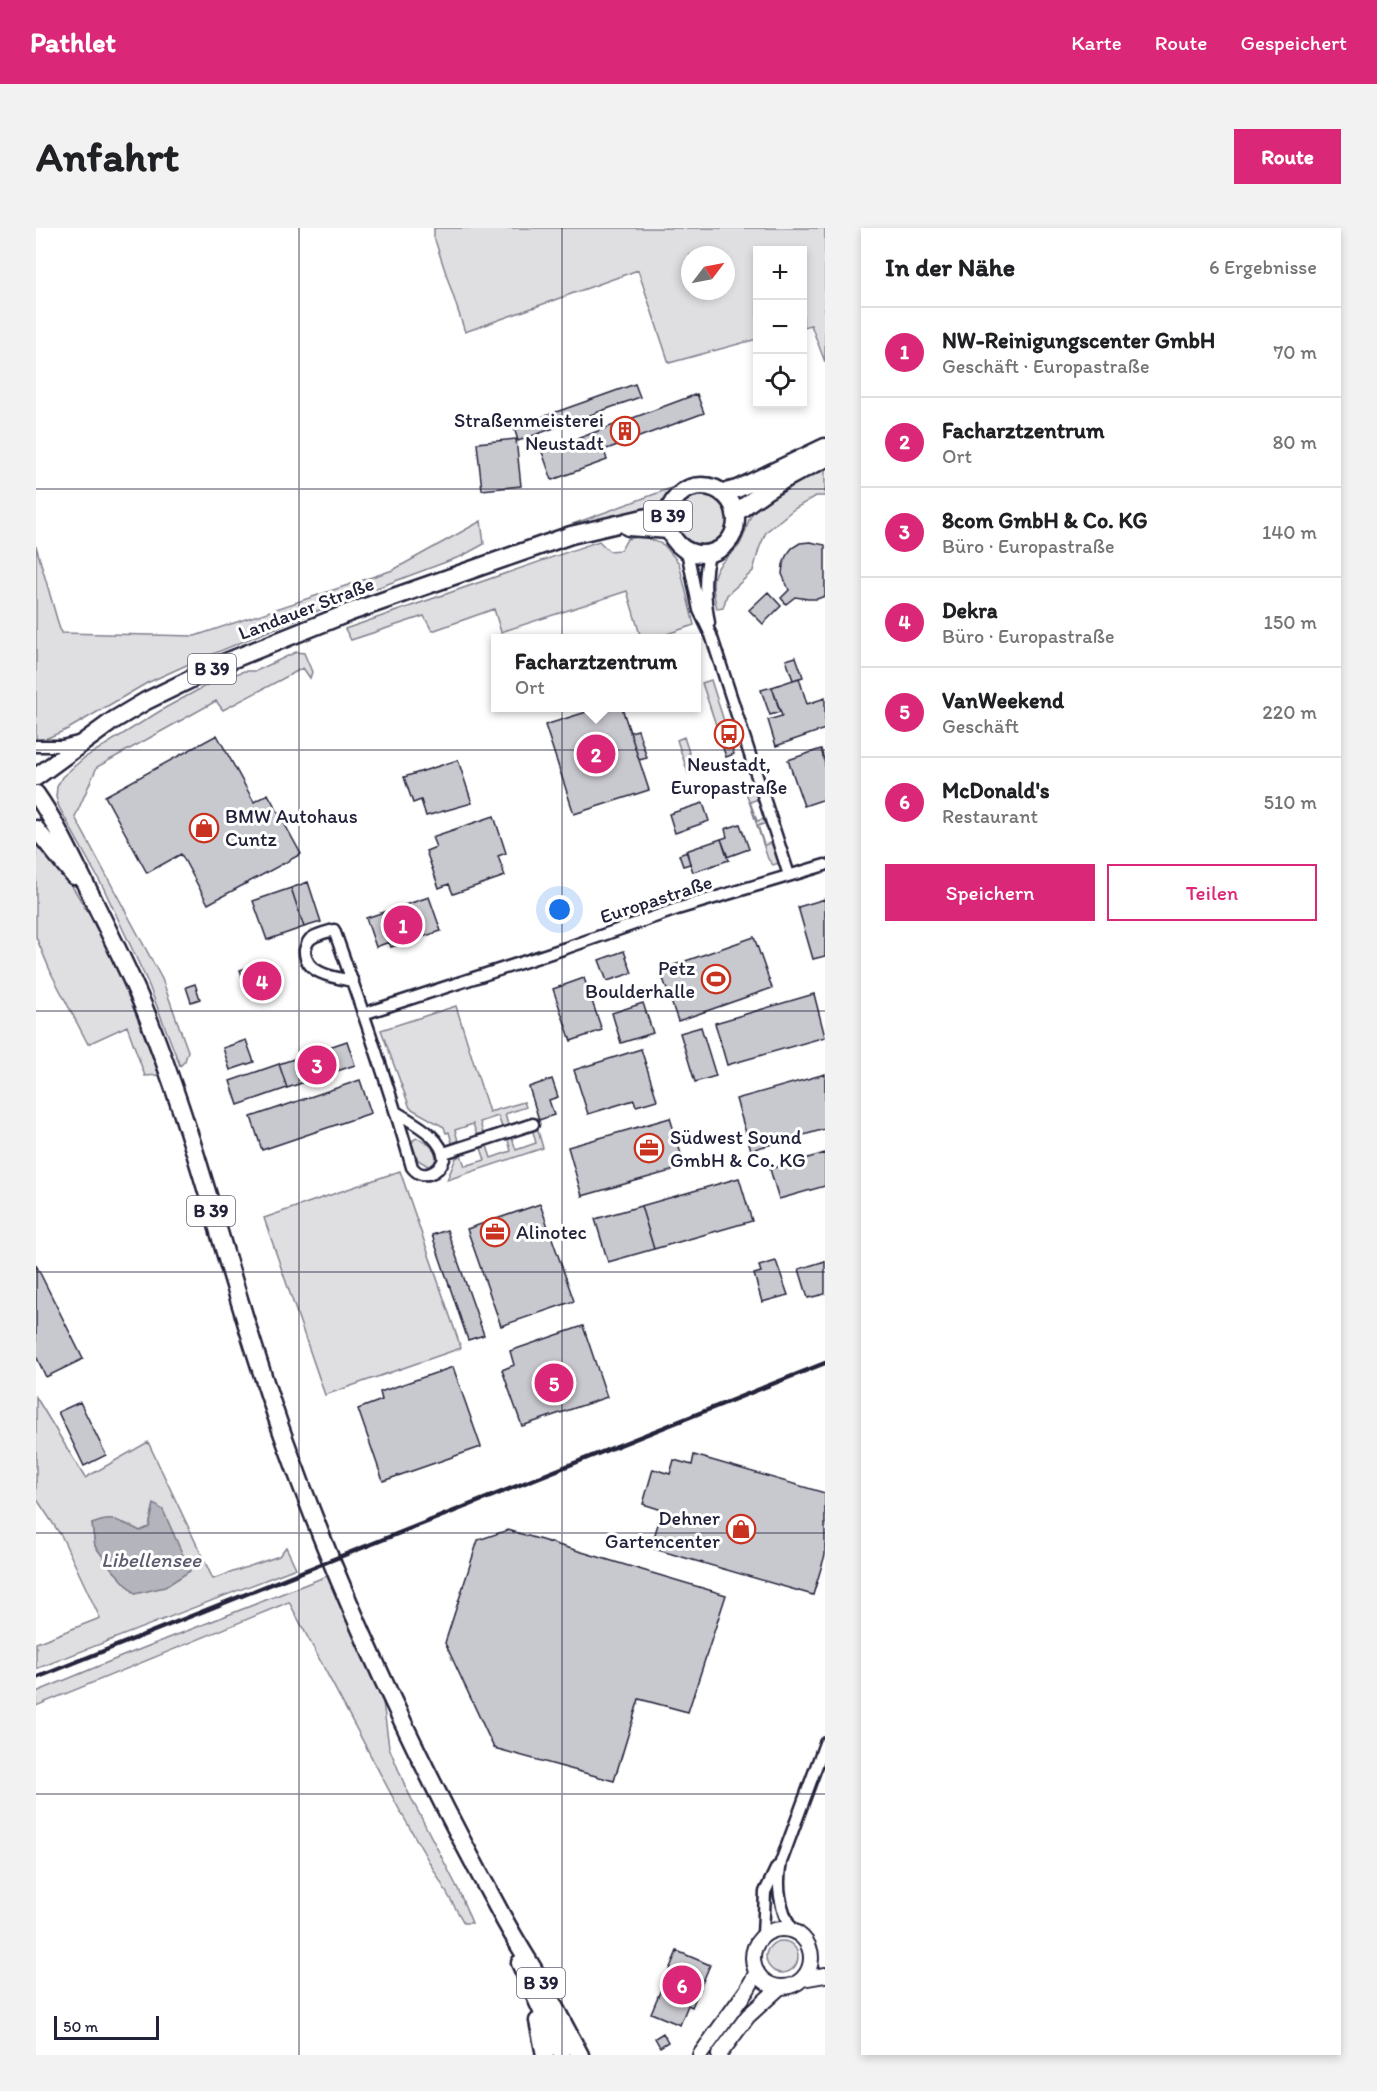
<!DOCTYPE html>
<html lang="de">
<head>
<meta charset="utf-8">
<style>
  body { margin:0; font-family:Itim,sans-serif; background:#f2f2f2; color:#202124 }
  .controls { position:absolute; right:18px; top:18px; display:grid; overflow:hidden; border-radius:0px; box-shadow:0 3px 9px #0003 }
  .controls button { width:54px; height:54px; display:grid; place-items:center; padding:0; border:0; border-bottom:2px solid #e0e0e0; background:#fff; color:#202124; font:30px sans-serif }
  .compass { position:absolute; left:645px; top:18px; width:54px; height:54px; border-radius:50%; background:#fff; box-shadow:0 3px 9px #0003; rotate:58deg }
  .scale { position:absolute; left:18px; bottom:15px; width:105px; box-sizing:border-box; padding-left:6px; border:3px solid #22223b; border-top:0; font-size:16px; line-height:21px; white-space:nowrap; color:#22223b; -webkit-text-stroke:4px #fff; paint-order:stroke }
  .you { position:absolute; left:524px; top:682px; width:21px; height:21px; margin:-15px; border:4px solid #fff; border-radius:50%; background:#1a73e8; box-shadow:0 0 0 9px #1a73e833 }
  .badge { display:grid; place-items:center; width:39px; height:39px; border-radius:50%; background:#db2777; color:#fff; font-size:20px; font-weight:700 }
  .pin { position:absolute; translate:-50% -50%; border:3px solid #fff; box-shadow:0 2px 6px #0006 }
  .popup { position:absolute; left:455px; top:406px; width:210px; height:78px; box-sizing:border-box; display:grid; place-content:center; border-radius:0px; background:#fff; filter:drop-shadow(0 2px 4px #0005); font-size:20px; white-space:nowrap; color:#757577 }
  .popup b { font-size:22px; color:#202124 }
  .popup::after { content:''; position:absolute; left:50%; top:100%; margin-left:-12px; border:12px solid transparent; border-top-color:#fff }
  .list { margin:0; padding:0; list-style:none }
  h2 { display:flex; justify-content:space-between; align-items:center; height:78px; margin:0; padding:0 24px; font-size:26px }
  h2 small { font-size:20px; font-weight:400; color:#757577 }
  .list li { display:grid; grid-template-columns:39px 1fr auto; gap:18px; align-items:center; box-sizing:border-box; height:90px; padding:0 24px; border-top:2px solid #e0e0e0 }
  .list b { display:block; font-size:22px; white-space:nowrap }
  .list p { margin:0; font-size:20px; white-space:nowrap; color:#757577 }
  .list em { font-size:20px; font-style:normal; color:#757577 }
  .actions { display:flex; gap:12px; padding:18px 24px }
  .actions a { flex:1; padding:14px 0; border:2px solid #db2777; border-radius:0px; text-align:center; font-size:21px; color:#db2777 }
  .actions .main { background:#db2777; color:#fff }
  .icon { flex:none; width:33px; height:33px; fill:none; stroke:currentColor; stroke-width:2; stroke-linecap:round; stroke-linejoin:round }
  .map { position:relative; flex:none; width:789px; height:1827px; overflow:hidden; border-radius:0px }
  header { display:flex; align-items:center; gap:36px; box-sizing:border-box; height:84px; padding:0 30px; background:#db2777; color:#fff }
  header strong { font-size:28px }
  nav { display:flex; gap:33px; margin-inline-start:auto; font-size:21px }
  .intro { display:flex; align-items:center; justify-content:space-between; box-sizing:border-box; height:144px; padding:0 36px }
  h1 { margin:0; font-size:42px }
  .button { padding:15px 27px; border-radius:0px; background:#db2777; color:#fff; font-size:21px; font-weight:700 }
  main { display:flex; gap:36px; padding:0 36px }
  aside { flex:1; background:#fff; border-radius:0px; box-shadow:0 3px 9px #0003 }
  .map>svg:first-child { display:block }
  .green { fill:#dfdfe2; stroke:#80808e; stroke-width:1.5; fill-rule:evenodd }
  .water { fill:#b4b4bc; stroke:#7a7a88; stroke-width:1.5 }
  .building { fill:#c8c8cf; stroke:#22223b; stroke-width:1.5 }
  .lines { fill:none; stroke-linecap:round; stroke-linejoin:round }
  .minor-casing { stroke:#22223b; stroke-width:15 }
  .tertiary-casing { stroke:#22223b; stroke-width:18 }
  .primary-casing { stroke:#22223b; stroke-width:21 }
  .minor { stroke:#fff; stroke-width:10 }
  .tertiary { stroke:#fff; stroke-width:14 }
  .primary { stroke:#fff; stroke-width:16 }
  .rail { stroke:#22223b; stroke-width:4.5 }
  .grid { fill:none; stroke:#22223b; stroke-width:1.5; stroke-opacity:0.55 }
  .labels { text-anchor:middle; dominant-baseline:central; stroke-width:6; stroke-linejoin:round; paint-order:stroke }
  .shield { fill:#fff; stroke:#646476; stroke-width:1.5 }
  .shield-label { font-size:18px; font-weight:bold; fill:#22223b }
  .poi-label { font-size:20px; fill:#22223b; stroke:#fff; text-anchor:end }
  .street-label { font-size:20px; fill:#22223b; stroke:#fff }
  .water-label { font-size:21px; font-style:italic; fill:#5c5c6f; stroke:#fff }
</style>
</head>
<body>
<header>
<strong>Pathlet</strong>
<nav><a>Karte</a><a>Route</a><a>Gespeichert</a></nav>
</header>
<div class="intro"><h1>Anfahrt</h1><a class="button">Route</a></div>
<main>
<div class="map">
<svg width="789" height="1827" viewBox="0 0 789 1827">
  <rect width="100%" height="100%" fill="#fff"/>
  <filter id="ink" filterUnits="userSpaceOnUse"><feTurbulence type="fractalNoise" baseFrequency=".0167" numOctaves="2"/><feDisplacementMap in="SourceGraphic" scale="12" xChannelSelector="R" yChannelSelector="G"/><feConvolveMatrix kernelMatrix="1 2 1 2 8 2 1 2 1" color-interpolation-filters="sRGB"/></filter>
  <g filter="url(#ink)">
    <path class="green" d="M398,0h391v134l-14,-37 -8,2 -1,-77h-44l-1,89 -88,24 -31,-93 -173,62 -31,-95zM654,27h36v36h-36z
      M789,238v30h-9l-22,13 -28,23 -7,17 -6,22 -26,24 -4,13 -6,1c-2,-10 -6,-22 -3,-33 4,-15 18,-20 26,-32 10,-18 4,-26 22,-41l-3,-4z
      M638,259l-2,9 -12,12 -57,10 -41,10z
      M639 293a26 26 0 1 1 52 0a26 26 0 1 1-52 0Z
      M445,293l3,23 -22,12 -128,48 -143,59 -44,20 -79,46 -23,10 -9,1v-194l25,87 134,3 198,-66z
      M607,308l21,9 15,18 15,62 -39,13h-14l-14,-47 -126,41 -7,-23 -62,22 -8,-15 -73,24 -6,-11 254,-88 10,10 12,-1 6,-11z
      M260,424l8,1 8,19 -2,6 -7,-10 -80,42 -7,-9 -119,66 -22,50 87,162 26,72 -3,10 -5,5 -32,-83 -44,-94 -45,-82 -3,-10 1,-10 5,-10 22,-19 81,-50 44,-24 35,-13h12z
      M675,452l18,57 -8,3 -19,-57z
      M648,509l11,34 -7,2 -11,-33z
      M719,562l3,9 -8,3 7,19 7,-2 2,4 -8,3 6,19 8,-2 7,20 -6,2 -5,-6 -22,-67z
      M0,611c14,18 29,36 41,55 35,57 59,118 82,181l-14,1 -18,-50 -39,18 -36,-69 -16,-38z
      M420,778l33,106 35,-10 2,5 -21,7 3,11 -6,2 -4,-11 -18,6 3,11 -6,2 -4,-11 -18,6 3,11 -6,2 -3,-11 -3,1 -2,-6 -34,-19 -29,-78z
      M500,896l7,24 -96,32 9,-22 5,-3 4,11 20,-6 -4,-12 6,-2 4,12 20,-7 -3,-11 4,-2 4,12 20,-7 -3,-11z
      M381,910c12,5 23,12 17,26l-6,2 -10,-6 -6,-16 1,-4z
      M364,943l61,177 -136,47 -61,-177z
      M0,1169l49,81 63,-36 65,137 66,-23 7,-9 10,21 -260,101v-26l64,-25 -38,-81 -26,-39zM118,1276l-19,89 -23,-24 -17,-23 -3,-22 32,-1 16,8 9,-4z
      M291,1348l56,126 6,45 17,41 52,101 14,34h-8l-65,-114 -110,-207 -253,104v-14l87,-36z
      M730 1729a16 16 0 1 1 32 0a16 16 0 1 1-32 0Z"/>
    <path class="water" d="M118,1276l9,6 27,61 -25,16 -30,7 -23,-25 -17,-23 -3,-22c21,-9 28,-3 48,7l9,-4z"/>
    <path class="building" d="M599,156l5,13 -122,44 -4,-14z
      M661,166l7,19 -100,37 3,10 -55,20 -10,-28z
      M480,211l5,47 -39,4 -5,-47z
      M774,314l15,3v51l-8,3h-9l-13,-2 -9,7 -5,-6 8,-8 -7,-16 1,-9 3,-9 6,-8 8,-5z
      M732,364l13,14 -18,18 -14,-14z
      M760,429l7,20 -10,3 -7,-20z
      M763,450l8,26 18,-6v31l-49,17 -8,-26 14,-4 -10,-29z
      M736,459l8,25 -10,3 -9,-25z
      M563,480h23l27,82 -75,24 -29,-89z
      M602,502l9,28 -8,2 -9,-28z
      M181,507l37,67 14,-8 33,60 -93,50 -27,-50 -34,19 -42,-77z
      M693,511l5,15 -8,3 -5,-15z
      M785,521l4,14v36l-21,7 -16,-46z
      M422,532l14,43 -46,13 -5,-16 -8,3 -9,-26z
      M667,575l6,18 -34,12 -6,-19z
      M458,588l12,37 -8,3 7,20 -52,18 -4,-10 -10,4 -13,-37 10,-4 -4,-10z
      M704,596l9,25 -22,8 -6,-18 6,-2 -2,-8z
      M685,611l8,21 -36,12 -7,-21z
      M651,624l3,12 -7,2 -4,-11z
      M272,654l13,40 -17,5 -13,-39z
      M255,660l13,39 -37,13 -14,-39z
      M393,669l12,34 -50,16 -2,-5 -13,5 -10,-29z
      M789,671v57l-12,3 -15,-52z
      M718,709l18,51 -94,33 -18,-51z
      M588,723l8,22 -25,8 -8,-21z
      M227,735l4,10 -23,8 -4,-11z
      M240,742l3,12 -31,10 -4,-11z
      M548,750l18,52 -31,11 -18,-52z
      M159,756l5,15 -9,3 -5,-15z
      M778,766l11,43 -98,28 -12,-42z
      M607,775l10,30 -32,10 -9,-30z
      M665,799l15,49 -21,6 -15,-49z
      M210,812l8,22 -24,8 -7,-22z
      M311,813l8,24 -68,23 -8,-24z
      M605,821l16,51 -21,6 -2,-6 -46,14 -14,-44z
      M243,836l8,24 -49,17 -8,-24z
      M789,846v55l-74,21 -15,-51z
      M516,851l6,18 -9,3 5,15 -15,5 -10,-33z
      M324,852l11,33 -109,37 -11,-33z
      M634,890l15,49 -103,29 -14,-49z
      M789,925v33l-46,13 -9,-30z
      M703,950l13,43 -98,28 -13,-43z
      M504,976l34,97 -73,25 -34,-97z
      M605,978l13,43 -46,13 -13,-43z
      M411,1002l37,105 -16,5 -36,-105z
      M740,1033l12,34 -26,7 -8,-28 7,-2 -2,-6z
      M789,1033v33l-17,4 -9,-29z
      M0,1037l47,94 -37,18 -10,-21z
      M547,1098l24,71 -85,29 -20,-56 12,-5 -4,-14z
      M417,1139l28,80 -98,34 -25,-72 24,-9 -2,-8z
      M44,1174l26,53 -22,11 -26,-54z
      M658,1227l131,38v62l-12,40 -162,-47 11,-38 -19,-6 10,-35 17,5 4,-14 18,5z
      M472,1302l218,65 -38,117 -49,-13 -25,82 -120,-33 -49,-105 33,-103z
      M641,1723l33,14 -18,42 -4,-2 -8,20 -29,-12z
      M627,1805l5,9 -8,5 -5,-9z"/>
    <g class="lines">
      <g class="minor-casing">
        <path id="minor" d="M651,323l12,59 12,25 78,240
          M673,395c-4,-22 -7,-48 1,-70
          M0,518h26l16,-4
          M317,753c-17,-3 -49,-7 -48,-31 1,-4 3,-10 7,-12 5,-4 15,-6 22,-8 28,78 55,157 78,237 10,14 27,6 32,-8 -2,-23 -31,-36 -48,-47
          M327,786l203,-66 111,-39 148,-44
          M408,925l89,-29
          M756,1703c-12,-23 -16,-44 -11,-69l44,-119
          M727,1707l2,-43 12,-25"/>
      </g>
      <g class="tertiary-casing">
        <path id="tertiary" d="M717 1730a29 29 0 1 1 58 0a29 29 0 1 1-58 0Z
          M766,1751l23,-4
          M664,1827l47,-65 10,-18
          M683,1827l29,-39 32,-29"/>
      </g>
      <g class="primary-casing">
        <path id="primary" d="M632 292a34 34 0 1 1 68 0a34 34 0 1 1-68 0Z
          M686,265l15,-4 88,-42
          M699,286c28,-24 57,-40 90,-55
          M592,299l41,3
          M0,549l78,-57 32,-19 80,-39 122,-49 183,-64 40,-14 98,-23
          M0,566c21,30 36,64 53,97 23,48 48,95 66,145 50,131 81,269 129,402 58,162 132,320 215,472 13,25 28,48 42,72 13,24 26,49 39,73
          M0,601l38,47
          M484,1735l42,92
          M502,1793l7,34"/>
      </g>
      <use href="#minor" class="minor"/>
      <use href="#tertiary" class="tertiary"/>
      <use href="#primary" class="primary"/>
      <path class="rail" d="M0,1450l789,-315"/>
    </g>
  </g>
  <path class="grid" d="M263,0v1827M526,0v1827M0,261h789M0,522h789M0,783h789M0,1044h789M0,1305h789M0,1566h789"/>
  <defs>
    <g id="building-ring" transform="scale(1.5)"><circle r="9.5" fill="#fff" stroke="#c8321e" stroke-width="1.5"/><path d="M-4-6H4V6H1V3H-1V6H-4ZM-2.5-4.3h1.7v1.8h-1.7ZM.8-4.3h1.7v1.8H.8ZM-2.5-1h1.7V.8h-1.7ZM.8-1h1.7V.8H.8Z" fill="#c8321e"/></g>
    <g id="bus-ring" transform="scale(1.5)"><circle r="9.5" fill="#fff" stroke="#c8321e" stroke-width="1.5"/><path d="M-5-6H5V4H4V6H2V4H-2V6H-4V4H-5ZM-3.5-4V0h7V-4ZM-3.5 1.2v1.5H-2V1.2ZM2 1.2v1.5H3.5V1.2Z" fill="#c8321e"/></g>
    <g id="shop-ring" transform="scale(1.5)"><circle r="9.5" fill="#fff" stroke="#c8321e" stroke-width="1.5"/><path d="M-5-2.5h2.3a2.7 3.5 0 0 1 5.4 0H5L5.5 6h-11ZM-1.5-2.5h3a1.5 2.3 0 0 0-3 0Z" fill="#c8321e"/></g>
    <g id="stadium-ring" transform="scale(1.5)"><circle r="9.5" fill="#fff" stroke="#c8321e" stroke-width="1.5"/><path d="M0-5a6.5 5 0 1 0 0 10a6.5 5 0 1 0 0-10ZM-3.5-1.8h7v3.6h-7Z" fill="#c8321e"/></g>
    <g id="office-ring" transform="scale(1.5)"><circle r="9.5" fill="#fff" stroke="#c8321e" stroke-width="1.5"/><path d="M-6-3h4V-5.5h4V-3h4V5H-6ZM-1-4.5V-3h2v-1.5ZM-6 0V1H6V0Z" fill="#c8321e"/></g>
  </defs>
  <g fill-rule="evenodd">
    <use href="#building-ring" x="589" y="203"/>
    <use href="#bus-ring" x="693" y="506"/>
    <use href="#shop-ring" x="168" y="600"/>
    <use href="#stadium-ring" x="680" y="751"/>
    <use href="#office-ring" x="613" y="920"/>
    <use href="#office-ring" x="459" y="1004"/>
    <use href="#shop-ring" x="705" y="1301"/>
  </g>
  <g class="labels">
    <g class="shield">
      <rect x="608" y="273" width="48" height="30" rx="4.5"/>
      <rect x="152" y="426" width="48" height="30" rx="4.5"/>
      <rect x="151" y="968" width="48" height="30" rx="4.5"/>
      <rect x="481" y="1740" width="48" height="30" rx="4.5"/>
    </g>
    <g class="shield-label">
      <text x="632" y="288">B 39</text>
      <text x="176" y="441">B 39</text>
      <text x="175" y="983">B 39</text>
      <text x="505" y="1755">B 39</text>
    </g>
    <g class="poi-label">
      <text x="568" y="192">Straßenmeisterei<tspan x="568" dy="23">Neustadt</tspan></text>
      <text x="693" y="536" text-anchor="middle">Neustadt,<tspan x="693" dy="23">Europastraße</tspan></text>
      <text x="189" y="588" text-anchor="start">BMW Autohaus<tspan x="189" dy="23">Cuntz</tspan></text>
      <text x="659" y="740">Petz<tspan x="659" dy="23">Boulderhalle</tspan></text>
      <text x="634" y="909" text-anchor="start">Südwest Sound<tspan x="634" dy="23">GmbH &amp; Co. KG</tspan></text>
      <text x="480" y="1004" text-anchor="start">Alinotec</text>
      <text x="684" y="1290">Dehner<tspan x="684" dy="23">Gartencenter</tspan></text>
    </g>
    <g class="street-label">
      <text transform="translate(270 380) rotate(-21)">Landauer Straße</text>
      <text transform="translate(620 671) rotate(-18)">Europastraße</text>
    </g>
    <g class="water-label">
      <text x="115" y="1331">Libellensee</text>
    </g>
  </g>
</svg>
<div class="controls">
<button>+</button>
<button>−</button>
<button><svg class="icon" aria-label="locate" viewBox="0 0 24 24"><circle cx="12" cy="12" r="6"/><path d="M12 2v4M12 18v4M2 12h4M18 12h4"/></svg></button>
</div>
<svg class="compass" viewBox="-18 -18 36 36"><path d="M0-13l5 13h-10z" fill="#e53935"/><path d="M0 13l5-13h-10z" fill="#757577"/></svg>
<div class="scale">50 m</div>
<div class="you"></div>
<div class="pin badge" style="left:367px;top:697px">1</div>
<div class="pin badge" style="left:560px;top:526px">2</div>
<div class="popup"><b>Facharztzentrum</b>Ort</div>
<div class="pin badge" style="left:281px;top:837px">3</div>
<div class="pin badge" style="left:226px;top:753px">4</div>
<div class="pin badge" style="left:518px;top:1155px">5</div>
<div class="pin badge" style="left:646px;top:1757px">6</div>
</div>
<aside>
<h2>In der Nähe<small>6 Ergebnisse</small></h2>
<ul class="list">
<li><span class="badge">1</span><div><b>NW-Reinigungscenter GmbH</b><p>Geschäft · Europastraße</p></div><em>70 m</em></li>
<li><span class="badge">2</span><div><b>Facharztzentrum</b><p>Ort</p></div><em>80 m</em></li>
<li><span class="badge">3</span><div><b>8com GmbH &amp; Co. KG</b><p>Büro · Europastraße</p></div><em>140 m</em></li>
<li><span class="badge">4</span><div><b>Dekra</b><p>Büro · Europastraße</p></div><em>150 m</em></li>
<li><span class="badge">5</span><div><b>VanWeekend</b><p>Geschäft</p></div><em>220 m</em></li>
<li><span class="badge">6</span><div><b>McDonald's</b><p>Restaurant</p></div><em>510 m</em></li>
</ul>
<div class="actions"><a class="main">Speichern</a><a>Teilen</a></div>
</aside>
</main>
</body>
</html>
